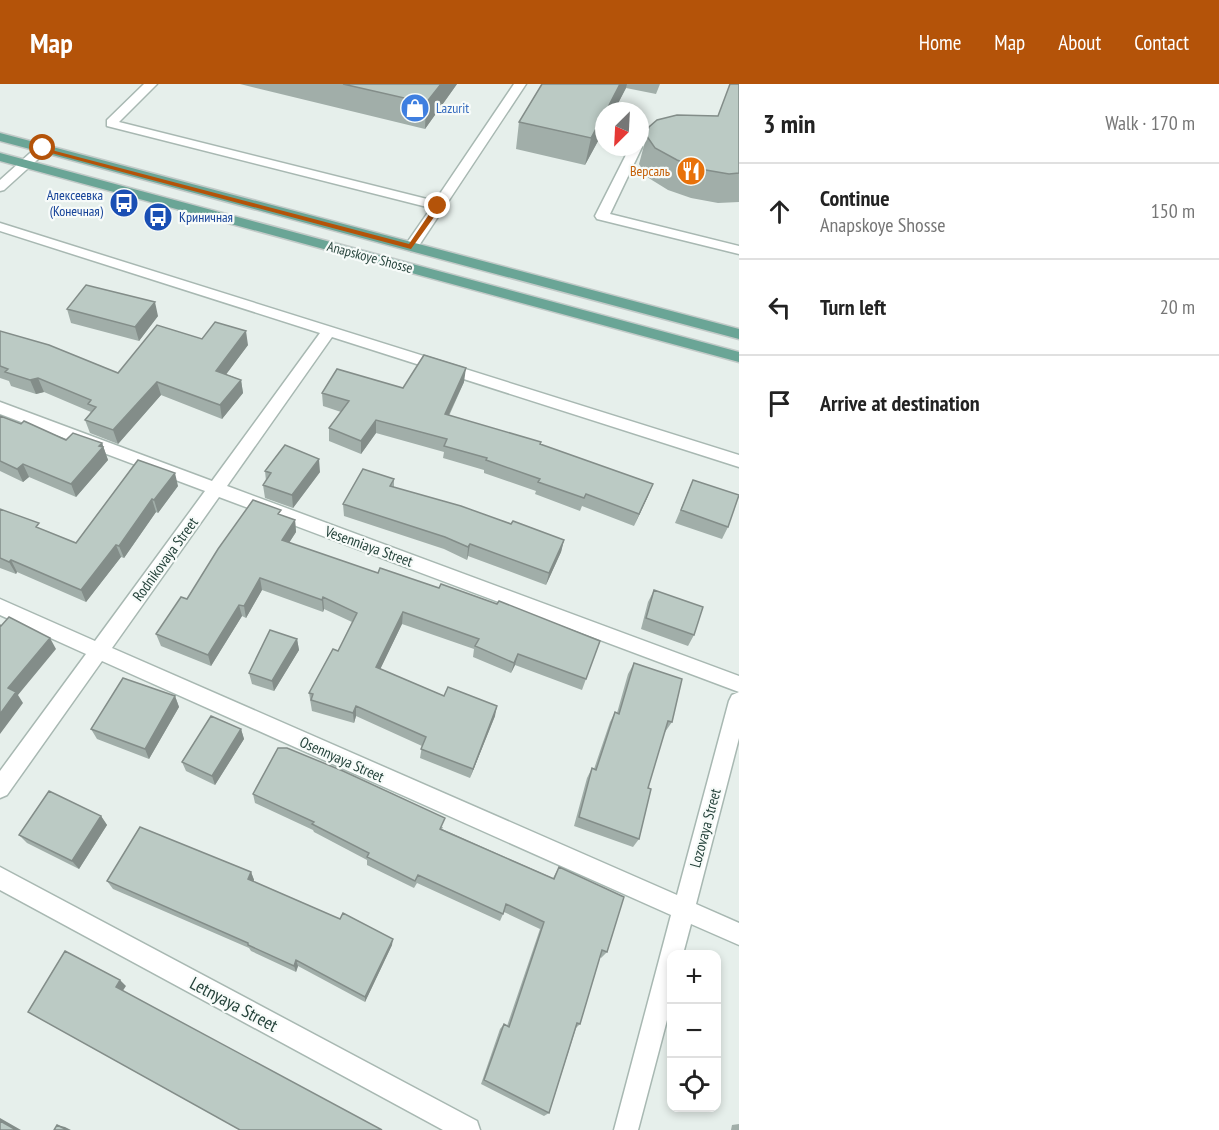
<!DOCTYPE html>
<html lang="en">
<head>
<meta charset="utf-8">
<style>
  body { margin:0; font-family:"PT Sans Narrow",sans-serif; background:#f2f2f2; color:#222 }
  .controls { position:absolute; right:18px; bottom:18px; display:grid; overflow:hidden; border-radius:12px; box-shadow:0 3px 9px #0003 }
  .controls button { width:54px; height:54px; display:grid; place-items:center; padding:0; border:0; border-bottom:2px solid #e0e0e0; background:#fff; color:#222; font:30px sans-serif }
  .compass { position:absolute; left:595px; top:18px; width:54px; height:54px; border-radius:50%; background:#fff; box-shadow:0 3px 9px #0003; rotate:204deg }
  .stop { position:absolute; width:18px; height:18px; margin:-14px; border:4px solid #b45309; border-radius:50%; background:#fff }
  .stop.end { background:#b45309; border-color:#fff; box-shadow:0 2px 6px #0008 }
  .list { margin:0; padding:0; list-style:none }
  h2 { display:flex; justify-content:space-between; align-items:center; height:78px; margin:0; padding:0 24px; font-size:26px }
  h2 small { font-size:20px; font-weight:400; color:#767676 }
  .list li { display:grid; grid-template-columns:39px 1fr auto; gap:18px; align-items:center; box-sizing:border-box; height:96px; padding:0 24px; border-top:2px solid #e0e0e0 }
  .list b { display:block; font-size:22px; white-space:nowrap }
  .list p { margin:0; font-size:20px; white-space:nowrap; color:#767676 }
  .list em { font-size:20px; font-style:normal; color:#767676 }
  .icon { flex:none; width:33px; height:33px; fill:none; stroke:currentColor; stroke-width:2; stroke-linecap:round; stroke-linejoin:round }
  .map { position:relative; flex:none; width:739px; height:1046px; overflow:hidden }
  header { display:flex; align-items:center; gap:36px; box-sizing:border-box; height:84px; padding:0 30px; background:#b45309; color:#fff }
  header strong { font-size:28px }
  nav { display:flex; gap:33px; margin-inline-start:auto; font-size:21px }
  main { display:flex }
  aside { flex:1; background:#fff }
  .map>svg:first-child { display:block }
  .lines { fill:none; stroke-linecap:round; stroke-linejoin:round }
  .minor-casing { stroke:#a8b8b2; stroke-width:3 }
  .major-casing { stroke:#c2cac8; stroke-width:3 }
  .minor { fill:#fff; fill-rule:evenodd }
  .major { fill:#6aa596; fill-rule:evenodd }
  .wall { fill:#a1aea9 }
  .shaded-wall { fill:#838d89 }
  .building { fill:#bbcac4; stroke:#838d89; stroke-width:1.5 }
  .route { fill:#b45309 }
  .labels { text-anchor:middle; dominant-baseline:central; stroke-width:4.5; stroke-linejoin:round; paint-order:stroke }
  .far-shop-label { font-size:14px; fill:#366cbe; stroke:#f7fbf9; text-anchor:start }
  .far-food-label { font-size:14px; fill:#c56008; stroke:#f7fbf9; text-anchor:end }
  .far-transit-label { font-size:14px; fill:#164399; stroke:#f7fbf9; text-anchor:end }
  .far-street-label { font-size:14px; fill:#24423a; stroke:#f7fbf9 }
  .street-label { font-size:15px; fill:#24423a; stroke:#f7fbf9 }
  .near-street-label { font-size:18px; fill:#24423a; stroke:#f7fbf9 }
</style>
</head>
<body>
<header>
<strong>Map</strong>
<nav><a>Home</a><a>Map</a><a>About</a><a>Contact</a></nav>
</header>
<main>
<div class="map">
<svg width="739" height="1046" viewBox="0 0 739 1046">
  <rect width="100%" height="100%" fill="#e6efeb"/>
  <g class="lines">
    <g class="minor-casing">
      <path id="minor" d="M144,0h13l-38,38 316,79 79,-117h12l-110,166 -5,1 -7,-4 27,-39 -324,-82v-6z
        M644,42l6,4 -6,12 -4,1v-16z
        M43,60l6,4 -2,3 -43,39 -4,1v-11l39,-35z
        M640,60l2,3 -32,67 129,32v8l-142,-35 -2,-3 35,-69h10z
        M0,139l739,232v12l-407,-130 -105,149 512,190v16l-520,-195 -107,151 565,247 52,-194 3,-6 7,-3v46l-43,166 43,19v22l-48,-21 -8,30h-11v47l-34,129h-24l57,-215 -569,-254 -95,134 -7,3v-27l86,-117 -86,-39v-16l95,42 110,-150 -205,-77v-12l212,79 108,-148 -320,-102z
        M0,783l477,254 3,9h-37l-443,-240z"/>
    </g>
    <g class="major-casing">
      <path id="major" d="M0,49l739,196v10l-739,-198z
        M0,69l739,199v10l-739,-201z"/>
    </g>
    <use href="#minor" class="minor"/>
    <use href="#major" class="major"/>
  </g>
  <path class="wall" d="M240,0h217l-32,45z
    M542,0h118l-4,10 -30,-6 -12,23h-10v19l-19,35 -69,-16 3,-27z
    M739,0v118l-21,1 -27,-5 -23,-8 -21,-13 -8,-13 10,-37 69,-11z
    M67,225l91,7 -19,25 -68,-18z
    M0,247l118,42 84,-34 46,6 -22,29 15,6 2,13 -21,26 -61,-24 -43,49 -28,-11 -5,-13 6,-8 -47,-20 -8,2 -25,-8 -2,-5 -9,-3z
    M464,298l-15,34 91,28 108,52 -14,30 -52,-20 -2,5 -45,-17 1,-3 -52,-18v-3l-41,-12 1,-6 -68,-19 -15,21 -32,-13v-13l12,-16 -18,-6 -1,-13 81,-5z
    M0,332l66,24 36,3 6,17 -32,37 -47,-20 -6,5 -23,-11z
    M138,376l40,26 -20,27 -2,-1 -32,46 -3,-1 -35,45 -69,-30 -1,2 -16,-6v-59l41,20 35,14z
    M265,387l55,1 -27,36 -28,-10 -2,-13 3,-4z
    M394,395v8l170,53 -3,12 -15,33 -78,-29 -1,4 -23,-11 -100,-33 -1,-12z
    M693,396l35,47 -6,12 -47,-16z
    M281,431l14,5 1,12 -7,11 297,136 -4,11 -67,-25 -4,8 -38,-16 1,-8 -72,-25 -22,45 64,27 51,20 -25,62 -50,-20 2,-12 -66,-30 -2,7 -42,-12 -3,-18 29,-42 14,-29 -28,-13 -1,3 -61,-22 -16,28 -4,-2 -31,50 -50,-20 -5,-12 31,-35z
    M654,506l40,45 -6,11 -47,-17 7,-27z
    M297,555l2,11 -25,41 -22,-7 -3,-11z
    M634,579l38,59 -7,10h-1l-16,56 -9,51 -6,8 -59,-21 13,-48 5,-10 2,1 16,-47 5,-10 2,1 11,-39z
    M175,612l4,11 -30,52 -52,-20 -6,-10z
    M241,645l3,10 -29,46 -29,-14 -4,-9z
    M253,710l190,33 -1,2 111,49 6,-11 48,85 -6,6 -1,-1 -20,67 -4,4 -27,85 -5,3 -63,-32 19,-55 4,-5 3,2 33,-97 -36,-17 -4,9 -83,-38 -3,5 -47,-23v-5l-53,-28 -1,-2 -58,-27z
    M101,732l6,9 -28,44 -52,-26 -8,-8z
    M251,788l3,8 -1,2 139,63 -27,57 -67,-36 -2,6 -45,-21 -2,-3 -136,-59 -6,-8z
    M739,1040v6h-8l1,-5z"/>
  <path class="shaded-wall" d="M441,0h16l-32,45 1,-26z
    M620,0h7l-1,4 -12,23h-8z
    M604,30v16l-19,35 6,-27z
    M155,218l3,14 -19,25 -4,-14z
    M246,247l2,14 -29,39 -3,-13z
    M466,284l-2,14 -21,45 2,-13z
    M38,294l6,14 -8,2 -6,-14z
    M241,296l2,13 -21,26 -2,-14z
    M157,298l4,13 -43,49 -5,-14z
    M376,336v13l-15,21v-13z
    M102,359l6,17 -32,37 -5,-13z
    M319,375l1,13 -27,36 -1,-13z
    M23,380l6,13 -6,5 -6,-13z
    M175,389l3,13 -20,27 -4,-13z
    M653,400l-5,12 -14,30 5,-12z
    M152,415l4,13 -32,46 -5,-12z
    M295,436l1,12 -13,20 -1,-12z
    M564,456l-3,12 -15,33 3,-12z
    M470,460l-2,12 -1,4 1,-13z
    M116,461l5,12 -35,45 -5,-12z
    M11,476l6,12 -1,2 -7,-12z
    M260,494l2,12 -16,28 -2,-12z
    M323,513l1,12 -1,3 -1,-12z
    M239,521l3,11 -31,50 -3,-11z
    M403,528l-1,12 -26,54v-11z
    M50,554l6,11 -38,46 5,8 -23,31v-20l8,-26z
    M297,555l2,11 -25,41 -2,-10z
    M518,570l-3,11 -4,8 3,-10z
    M175,612l4,11 -30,52 -4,-10z
    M356,622v10l-2,7 -1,-10z
    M497,622l-2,10 -25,62 3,-9z
    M241,645l3,10 -29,46 -3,-9z
    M101,732l6,9 -28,44 -7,-8z
    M251,788l3,8 -3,7 -3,-8z
    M393,855l-1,6 -27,57v-5z
    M296,876l2,6 -2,6 -2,-6z
    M120,896l6,6 -4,6 -6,-5z
    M0,1034l21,12h-5l-16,-9z
    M57,1041l8,2 6,3h-4z"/>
  <path class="building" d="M343,0h98l-15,19z
    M542,0h78l-14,27h-2v3l-13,24 -72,-16z
    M730,0h9v89l-10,1 -29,-5 -23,-9 -22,-12 -9,-13 3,-8 8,-7 20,-5 41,1z
    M86,201l69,17 -20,25 -68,-18z
    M215,238l31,9 -30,40 25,9 -21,25 -63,-23 -44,48 -28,-10 11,-13 -8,-3 3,-4 -53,-22 -8,2 -25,-8 3,-3 -8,-3v-35l49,14 69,28 39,-48 45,14z
    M424,271l42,13 -21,46 96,28 -1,2 113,40 -14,30 -53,-20 -2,4 -46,-16 2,-3 -54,-19 1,-2 -43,-12 3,-7 -71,-19 -15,21 -32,-13 20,-27 -27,-8 15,-24 66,19z
    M0,332l21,8 3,-3 42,19 7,-7 29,10 -3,3 4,1 -32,37 -48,-20 -6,5 -17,-8z
    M285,361l34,14 -27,36 -29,-10 8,-12 -6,-2z
    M138,376l37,13 -21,27 -2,-1 -33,47 -3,-1 -35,45 -70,-30 -2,2 -9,-4v-49l39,14 -3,4 40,16z
    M363,385l31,10 -4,7 71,20 50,18 2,-3 51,19 -15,33 -79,-29 -2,3 -23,-10 -102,-33z
    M693,396l46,15 -11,32 -47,-17z
    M253,416l28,10 -3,4 17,6 -13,20 96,33 2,-5 59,20 2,-4 56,20 2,-3 101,40 -14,38 -68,-25 -4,9 -39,-17 4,-7 -76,-27 -27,55 68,29 4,-9 49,19 -24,63 -52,-20 5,-12 -70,-31 -3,7 -42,-13 2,-6 -4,-1 24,-44 5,2 19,-38 -34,-16 -1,3 -62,-22 -16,28 -5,-1 -31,50 -52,-21 25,-37 6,2 31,-50z
    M654,506l49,17 -9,28 -48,-17z
    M9,533l41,21 -42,50 8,4 -16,22v-89l1,1z
    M270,546l27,9 -25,42 -23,-8z
    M634,579l48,16 -10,43 -4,-1 -20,67 3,1 -12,50 -60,-22 13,-49 4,2 19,-58 4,2z
    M123,594l52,18 -30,53 -54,-20z
    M211,632l30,13 -29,47 -30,-14z
    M278,664h9l56,23 102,47 -5,11 114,50 5,-12 65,30 -17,55 -5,-2 -22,74 -3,-1 -28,90 -65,-33 20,-56 5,3 35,-105 -38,-18 -3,10 -85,-39 -3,6 -48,-24 2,-4 -57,-29 2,-2 -61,-28z
    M49,707l52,25 -29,45 -53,-26z
    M140,743l111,45 -3,7 92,40 3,-6 50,26 -28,58 -69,-37 -2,6 -46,-21v-2l-141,-62z
    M65,867l55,29 -4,7 266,143h-142l-212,-118z
    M0,1037l16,9h-16z
    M57,1041l10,5h-13z"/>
  <path class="route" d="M40,63l369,97 27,-40 6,2 -31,43 -371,-99z"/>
  <defs>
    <g id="shop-disc" transform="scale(1.5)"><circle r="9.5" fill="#3f7fe0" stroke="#f7fbf9"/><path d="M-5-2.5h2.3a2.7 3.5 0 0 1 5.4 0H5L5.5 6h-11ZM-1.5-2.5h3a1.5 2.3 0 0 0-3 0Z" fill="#fff"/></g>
    <g id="restaurant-disc" transform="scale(1.5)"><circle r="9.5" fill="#e8710a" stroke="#f7fbf9"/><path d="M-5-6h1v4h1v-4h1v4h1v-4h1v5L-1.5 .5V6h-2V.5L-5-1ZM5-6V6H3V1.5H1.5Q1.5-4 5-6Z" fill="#fff"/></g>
    <g id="bus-disc" transform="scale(1.5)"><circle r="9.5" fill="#1a4fb4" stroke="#f7fbf9"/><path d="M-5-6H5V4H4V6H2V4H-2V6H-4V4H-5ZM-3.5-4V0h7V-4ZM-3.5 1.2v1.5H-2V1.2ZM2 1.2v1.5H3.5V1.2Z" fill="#fff"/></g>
  </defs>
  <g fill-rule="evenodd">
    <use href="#shop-disc" x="415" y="24"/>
    <use href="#restaurant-disc" x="691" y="87"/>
    <use href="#bus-disc" x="124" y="119"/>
    <use href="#bus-disc" x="158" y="133"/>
  </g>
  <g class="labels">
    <g class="far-shop-label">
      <text x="436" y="24">Lazurit</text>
    </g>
    <g class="far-food-label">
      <text x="670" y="87">Версаль</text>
    </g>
    <g class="far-transit-label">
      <text x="103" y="111">Алексеевка<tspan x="103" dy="16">(Конечная)</tspan></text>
      <text x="179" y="133" text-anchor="start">Криничная</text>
    </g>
    <g class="far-street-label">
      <text transform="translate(370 173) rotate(15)">Anapskoye Shosse</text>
    </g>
    <g class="street-label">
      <text transform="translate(369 462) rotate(20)">Vesenniaya Street</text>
      <text transform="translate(165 475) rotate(-54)">Rodnikovaya Street</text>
      <text transform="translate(342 675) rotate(24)">Osennyaya Street</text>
      <text transform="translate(705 744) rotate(-75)">Lozovaya Street</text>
    </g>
    <g class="near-street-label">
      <text transform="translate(234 920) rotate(28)">Letnyaya Street</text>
    </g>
  </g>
</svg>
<div class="controls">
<button>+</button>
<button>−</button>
<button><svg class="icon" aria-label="locate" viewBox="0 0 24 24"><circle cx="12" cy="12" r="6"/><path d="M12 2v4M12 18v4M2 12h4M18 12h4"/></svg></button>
</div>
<svg class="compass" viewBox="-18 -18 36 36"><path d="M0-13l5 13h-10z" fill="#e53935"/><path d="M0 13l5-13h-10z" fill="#767676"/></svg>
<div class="stop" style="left:43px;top:64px"></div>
<div class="stop end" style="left:438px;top:122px"></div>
</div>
<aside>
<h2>3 min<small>Walk · 170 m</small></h2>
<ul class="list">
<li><svg class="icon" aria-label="ahead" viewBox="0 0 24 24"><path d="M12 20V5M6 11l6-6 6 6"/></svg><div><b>Continue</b><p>Anapskoye Shosse</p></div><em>150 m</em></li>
<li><svg class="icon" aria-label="left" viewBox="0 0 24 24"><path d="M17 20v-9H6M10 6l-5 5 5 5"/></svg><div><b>Turn left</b></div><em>20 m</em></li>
<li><svg class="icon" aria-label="arrive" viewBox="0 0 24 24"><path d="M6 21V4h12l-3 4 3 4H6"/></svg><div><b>Arrive at destination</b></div></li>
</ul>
</aside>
</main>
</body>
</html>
